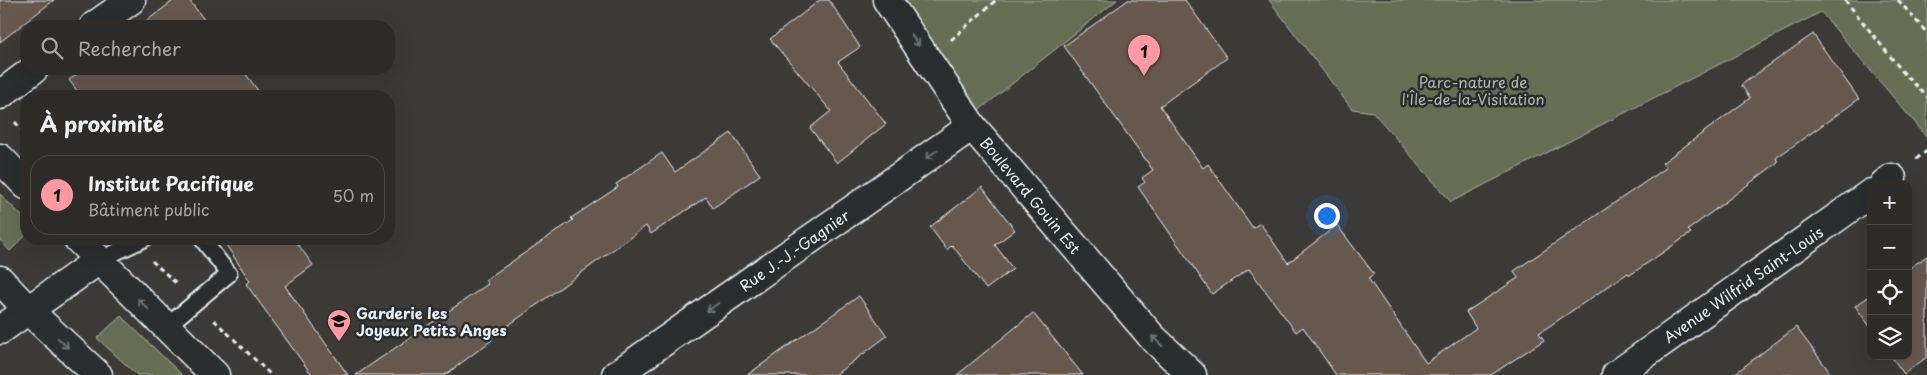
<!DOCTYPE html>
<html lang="fr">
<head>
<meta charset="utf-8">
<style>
  body { margin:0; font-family:"Playpen Sans",sans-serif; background:#353431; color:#f1f3f6 }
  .controls { position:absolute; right:15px; bottom:15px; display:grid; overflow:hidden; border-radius:10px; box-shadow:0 5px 20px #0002 }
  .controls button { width:45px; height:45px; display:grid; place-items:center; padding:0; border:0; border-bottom:1px solid #484846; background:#2d2c29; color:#f1f3f6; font:25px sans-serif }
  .you { position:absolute; left:1326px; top:215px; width:18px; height:18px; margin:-12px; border:4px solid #fff; border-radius:50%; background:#1a73e8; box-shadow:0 0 0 8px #1a73e833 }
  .badge { display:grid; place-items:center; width:32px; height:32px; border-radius:50%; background:#ff9aa2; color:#111; font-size:16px; font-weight:700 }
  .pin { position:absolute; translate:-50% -41px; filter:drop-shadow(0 1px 2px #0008) }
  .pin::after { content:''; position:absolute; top:26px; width:18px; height:15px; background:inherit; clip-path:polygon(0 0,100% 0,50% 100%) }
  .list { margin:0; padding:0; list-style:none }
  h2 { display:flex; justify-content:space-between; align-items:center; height:65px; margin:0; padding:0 20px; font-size:21px }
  h2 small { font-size:16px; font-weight:400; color:#a7a7a8 }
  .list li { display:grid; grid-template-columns:32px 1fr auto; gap:15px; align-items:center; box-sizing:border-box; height:80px; margin:0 10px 10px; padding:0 10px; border:1px solid #484846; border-radius:20px }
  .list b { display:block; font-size:19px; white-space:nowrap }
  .list p { margin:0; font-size:16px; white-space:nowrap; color:#a7a7a8 }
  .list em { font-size:16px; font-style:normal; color:#a7a7a8 }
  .icon { flex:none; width:28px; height:28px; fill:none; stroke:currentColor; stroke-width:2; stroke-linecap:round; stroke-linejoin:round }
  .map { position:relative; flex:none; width:1927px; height:375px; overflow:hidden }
  .search { position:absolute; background:#2d2c29; box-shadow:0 5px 20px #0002; left:20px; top:20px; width:375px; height:55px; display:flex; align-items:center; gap:12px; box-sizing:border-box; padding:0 18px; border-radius:20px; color:#a7a7a8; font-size:19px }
  .panel { position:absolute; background:#2d2c29; box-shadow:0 5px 20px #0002; left:20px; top:90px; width:375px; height:155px; border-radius:20px }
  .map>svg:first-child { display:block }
  .green { fill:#676e53; stroke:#a8b0a6 }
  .building { fill:#66594d; stroke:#e8f1f8 }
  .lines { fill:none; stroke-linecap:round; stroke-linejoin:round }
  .lane-casing { stroke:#e8f1f8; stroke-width:19 }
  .street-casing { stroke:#e8f1f8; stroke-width:31 }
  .secondary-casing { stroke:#e8f1f8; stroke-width:31 }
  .primary-casing { stroke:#e8f1f8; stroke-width:31 }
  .path { stroke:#e8f1f8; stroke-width:3; stroke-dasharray:5 4; stroke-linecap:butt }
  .lane { stroke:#2a2d2e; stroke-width:15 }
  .street { stroke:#2a2d2e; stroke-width:28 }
  .secondary { stroke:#2a2d2e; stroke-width:28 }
  .primary { stroke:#2a2d2e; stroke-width:28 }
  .oneway { stroke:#6c7275 }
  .labels { text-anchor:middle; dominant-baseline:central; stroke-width:5; stroke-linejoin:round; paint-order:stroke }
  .park-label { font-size:15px; fill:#aeb6ae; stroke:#2a2d2e }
  .street-label { font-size:15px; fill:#e8f1f8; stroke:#2a2d2e }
  .poi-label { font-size:15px; font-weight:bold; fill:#e8f1f8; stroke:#2a2d2e; text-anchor:start }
</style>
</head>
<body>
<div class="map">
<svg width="1927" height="375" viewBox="0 0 1927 375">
  <rect width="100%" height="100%" fill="#3c3a37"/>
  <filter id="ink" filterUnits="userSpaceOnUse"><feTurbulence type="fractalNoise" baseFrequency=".02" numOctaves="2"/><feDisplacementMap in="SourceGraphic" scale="10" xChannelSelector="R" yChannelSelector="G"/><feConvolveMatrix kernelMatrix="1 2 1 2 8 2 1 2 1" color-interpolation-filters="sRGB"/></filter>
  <g filter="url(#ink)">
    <path class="green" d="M900,0h217l-139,111z
      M1269,0h658v137l-106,-125 -370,190 -78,-90 -21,-3z
      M0,194l26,26v15l-16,16 -10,-11z
      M121,316l61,59h-45l-40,-37z"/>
    <path class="building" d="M0,0h54l-54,42z
      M174,0h15l20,26h-69z
      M820,0h9l31,47 -22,15 48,62 -49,39 -27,-35 21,-17 -61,-72z
      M1128,0h57l42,58 -67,48 43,62 5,-4 45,64 7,-5 28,40 49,-38 37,49 -6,4 58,85 50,-35 -10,-16 52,-34 -4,-7 152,-103 -4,-5 88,-65 -9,-13 72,-51 46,65 -83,59 2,4 -90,68 3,3 -61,42 -2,-2 -89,60 5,7 -53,35h-155l-33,-48 -7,5 -47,-63 -37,25 -74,-107 7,-5 -3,-4 11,-8 -89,-124z
      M84,69h158l20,27h-181l-12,-16z
      M731,133l29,42 -47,33 -7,-11 -55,37 -5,-8 -155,112 1,2 -47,35h-89l132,-91 -3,-4 88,-60 -2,-2 47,-31 -2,-3 46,-31 13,19z
      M982,187l33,43 -20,15 18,24 -27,20 -34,-44 -5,5 -17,-23z
      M222,239h72l19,26 -28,21 63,89h-36l-66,-91 4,-3z
      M1927,256v101l-23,17 -13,-18h17v-87z
      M1871,295v33l-16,-22z
      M859,296l28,40 -52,39h-88z
      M1033,313l50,62h-126z
      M1796,327l36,48h-99z"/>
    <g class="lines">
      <g class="lane-casing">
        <path id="lane" d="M99,260l45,-21
          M167,326l62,-52 -27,-35"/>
      </g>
      <g class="street-casing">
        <path id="street" d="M94,26l37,-26
          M0,95l34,-26
          M1884,184l8,-6
          M0,330l99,-70
          M616,375l356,-249
          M1616,375l255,-182"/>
      </g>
      <g class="secondary-casing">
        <path id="secondary" d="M887,0l85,126 180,211 40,38"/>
      </g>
      <g class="primary-casing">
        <path id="primary" d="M0,158l26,27
          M78,239l137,136
          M0,280l28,30 70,65"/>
      </g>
      <path class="path" d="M1845,0l57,71 25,26
        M1898,0l29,33
        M951,40l45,-40
        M15,122l11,12
        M1916,159l11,-8
        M152,261l25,23
        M214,320l57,55"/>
      <use href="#lane" class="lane"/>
      <use href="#street" class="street"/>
      <use href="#secondary" class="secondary"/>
      <use href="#primary" class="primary"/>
    </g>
    <defs><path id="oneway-shaft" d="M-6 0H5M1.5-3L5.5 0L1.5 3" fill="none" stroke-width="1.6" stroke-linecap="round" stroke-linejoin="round" transform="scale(1.25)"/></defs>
    <g class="oneway">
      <use href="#oneway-shaft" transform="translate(915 40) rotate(56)"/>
      <use href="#oneway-shaft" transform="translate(932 154) rotate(145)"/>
      <use href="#oneway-shaft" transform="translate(143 304) rotate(-136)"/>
      <use href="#oneway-shaft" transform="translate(713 307) rotate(145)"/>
      <use href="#oneway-shaft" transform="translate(1157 341) rotate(-136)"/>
      <use href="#oneway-shaft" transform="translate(63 343) rotate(44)"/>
    </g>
  </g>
  <defs>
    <g id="school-pin" transform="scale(1.25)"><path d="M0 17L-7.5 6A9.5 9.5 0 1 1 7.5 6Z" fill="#ff9aa2" stroke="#2a2d2e"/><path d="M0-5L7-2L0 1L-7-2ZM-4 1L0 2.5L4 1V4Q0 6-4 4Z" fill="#111"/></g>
  </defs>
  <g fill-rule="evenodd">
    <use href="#school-pin" x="339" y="321"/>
  </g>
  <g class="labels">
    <g class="park-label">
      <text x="1473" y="81">Parc-nature de<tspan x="1473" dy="17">l'Île-de-la-Visitation</tspan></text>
    </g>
    <g class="street-label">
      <text transform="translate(1031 195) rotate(50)">Boulevard Gouin Est</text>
      <text transform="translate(794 250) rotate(-35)">Rue J.-J.-Gagnier</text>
      <text transform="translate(1743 284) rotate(-35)">Avenue Wilfrid Saint-Louis</text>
    </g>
    <g class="poi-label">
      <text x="356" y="312">Garderie les<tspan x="356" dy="17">Joyeux Petits Anges</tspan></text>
    </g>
  </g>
</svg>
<div class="controls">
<button>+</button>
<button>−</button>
<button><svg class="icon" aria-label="locate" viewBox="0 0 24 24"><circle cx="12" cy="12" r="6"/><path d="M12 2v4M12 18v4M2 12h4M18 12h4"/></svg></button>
<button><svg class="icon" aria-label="layers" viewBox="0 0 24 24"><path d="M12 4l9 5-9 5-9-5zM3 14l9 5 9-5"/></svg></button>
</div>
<div class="you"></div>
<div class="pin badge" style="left:1144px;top:76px">1</div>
<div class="search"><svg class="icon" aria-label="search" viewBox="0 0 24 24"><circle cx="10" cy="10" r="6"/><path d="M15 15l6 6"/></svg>Rechercher</div>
<section class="panel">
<h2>À proximité<small></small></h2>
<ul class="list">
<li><span class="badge">1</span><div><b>Institut Pacifique</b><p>Bâtiment public</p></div><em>50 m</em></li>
</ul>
</section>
</div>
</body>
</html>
